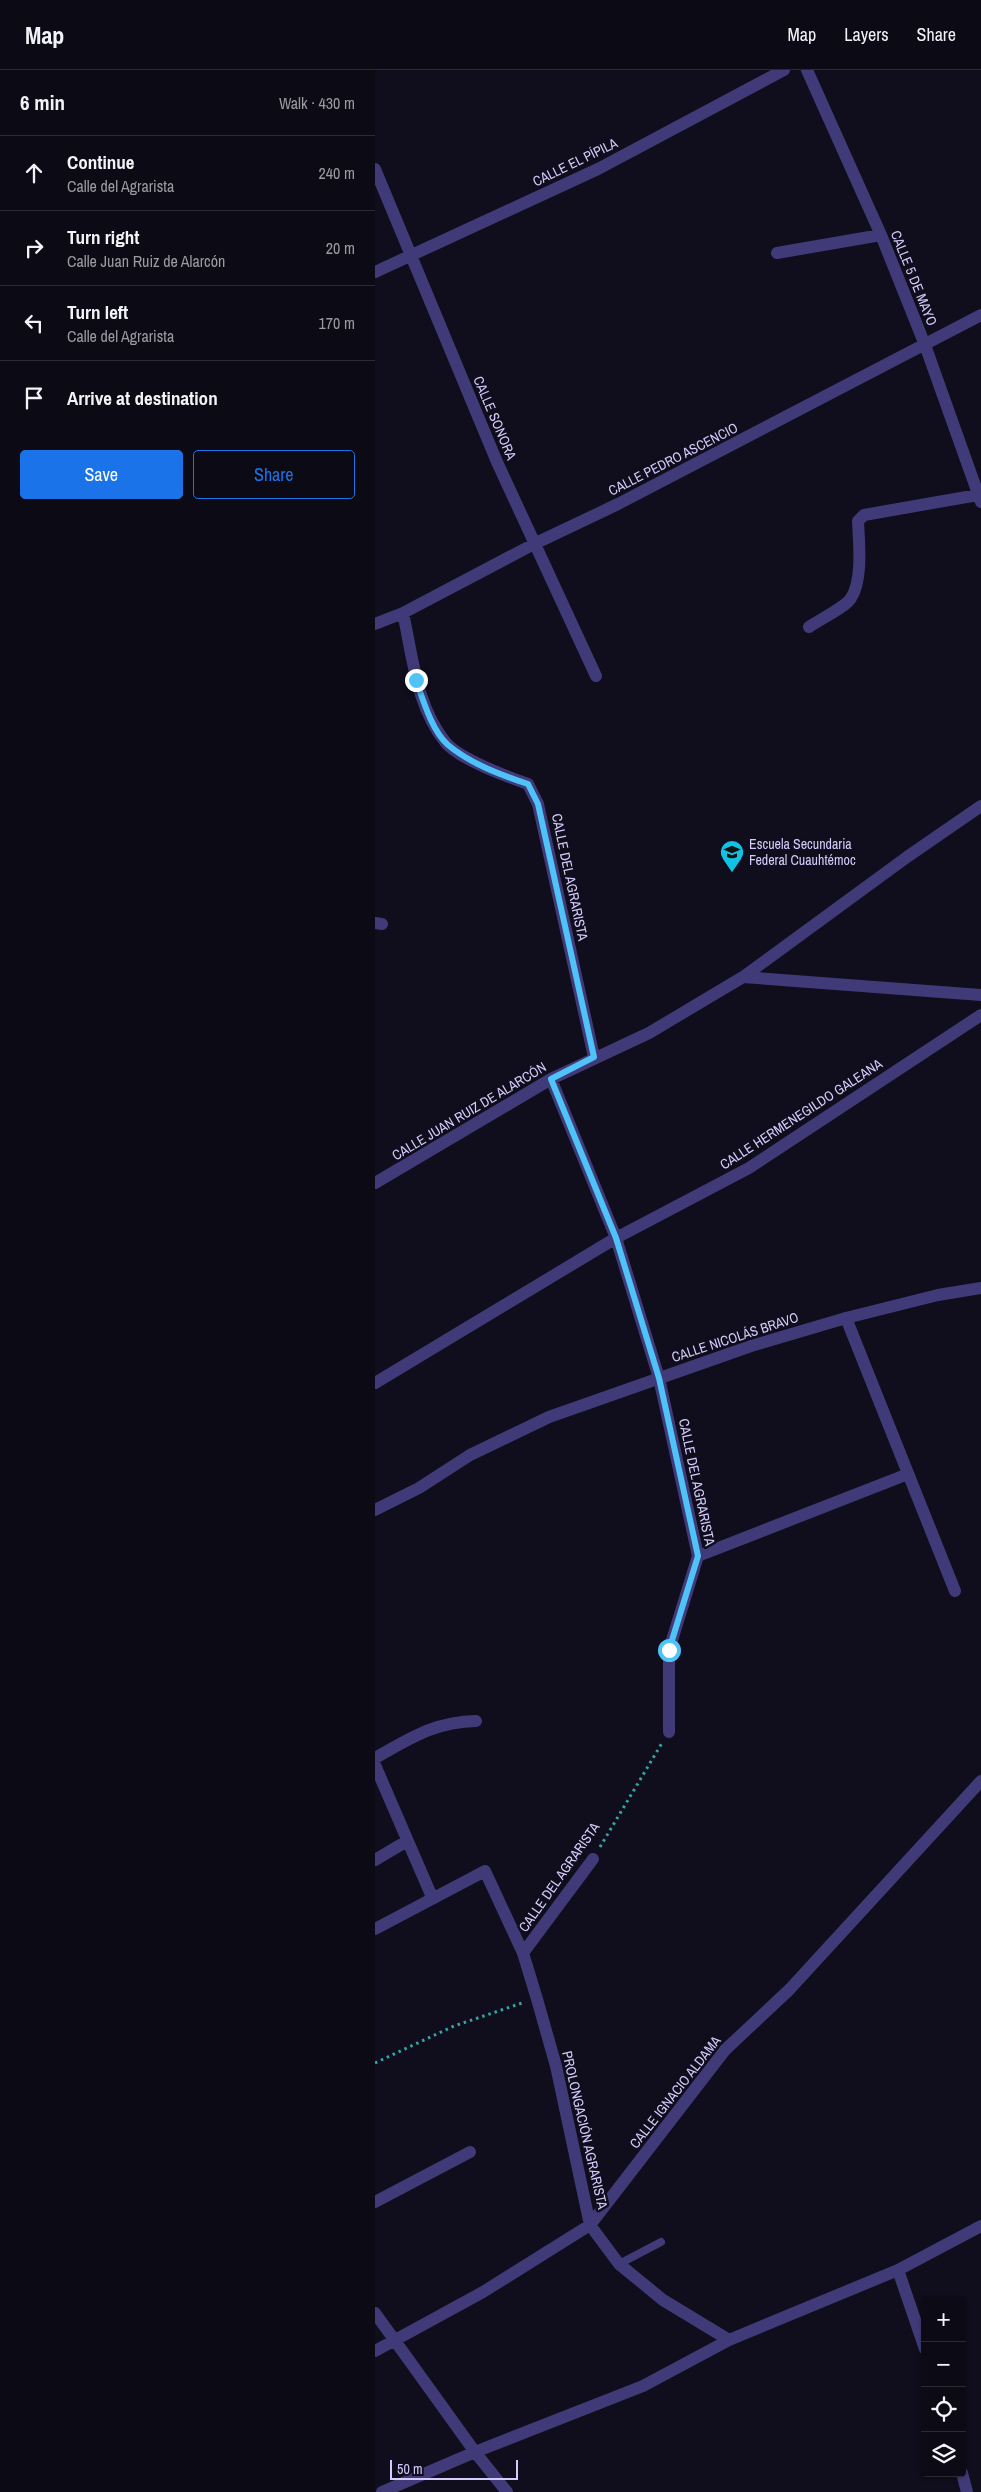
<!DOCTYPE html>
<html lang="en">
<head>
<meta charset="utf-8">
<style>
  body { margin:0; font-family:"Archivo Narrow",sans-serif; background:#1a1822; color:#f1f3f6 }
  .controls { position:absolute; right:15px; bottom:15px; display:grid; overflow:hidden; border-radius:5px; box-shadow:0 1px 4px #0004 }
  .controls button { width:45px; height:45px; display:grid; place-items:center; padding:0; border:0; border-bottom:1px solid #2c2b34; background:#0c0a15; color:#f1f3f6; font:25px sans-serif }
  .scale { position:absolute; left:15px; bottom:12px; width:128px; box-sizing:border-box; padding-left:5px; border:2px solid #d3cbfb; border-top:0; font-size:14px; line-height:18px; white-space:nowrap; color:#d3cbfb; -webkit-text-stroke:4px #100d1c; paint-order:stroke }
  .stop { position:absolute; width:15px; height:15px; margin:-11px; border:4px solid #4fc3f7; border-radius:50%; background:#fff }
  .stop.end { background:#4fc3f7; border-color:#fff; box-shadow:0 1px 5px #0008 }
  .list { margin:0; padding:0; list-style:none }
  h2 { display:flex; justify-content:space-between; align-items:center; height:65px; margin:0; padding:0 20px; font-size:21px }
  h2 small { font-size:16px; font-weight:400; color:#9a9aa0 }
  .list li { display:grid; grid-template-columns:32px 1fr auto; gap:15px; align-items:center; box-sizing:border-box; height:75px; padding:0 20px; border-top:1px solid #2c2b34 }
  .list b { display:block; font-size:19px; white-space:nowrap }
  .list p { margin:0; font-size:16px; white-space:nowrap; color:#9a9aa0 }
  .list em { font-size:16px; font-style:normal; color:#9a9aa0 }
  .actions { display:flex; gap:10px; padding:15px 20px }
  .actions a { flex:1; padding:11px 0; border:1px solid #1a73e8; border-radius:5px; text-align:center; font-size:18px; color:#1a73e8 }
  .actions .main { background:#1a73e8; color:#fff }
  .icon { flex:none; width:28px; height:28px; fill:none; stroke:currentColor; stroke-width:2; stroke-linecap:round; stroke-linejoin:round }
  .map { position:relative; flex:none; width:606px; height:2422px; overflow:hidden }
  header { display:flex; align-items:center; gap:30px; box-sizing:border-box; height:70px; padding:0 25px; background:#0c0a15; border-bottom:1px solid #2c2b34 }
  header strong { font-size:24px }
  nav { display:flex; gap:28px; margin-inline-start:auto; font-size:18px }
  main { display:flex }
  aside { flex:1; background:#0c0a15 }
  .map>svg:first-child { display:block }
  .lines { fill:none; stroke-linecap:round; stroke-linejoin:round }
  .path { stroke:#35a6a5; stroke-width:3; stroke-dasharray:2.5 4; stroke-linecap:butt }
  .service { stroke:#403b78; stroke-width:8 }
  .minor { stroke:#403b78; stroke-width:12 }
  .tertiary { stroke:#403b78; stroke-width:12 }
  .route { stroke:#4fc3f7; stroke-width:6 }
  .labels { text-anchor:middle; dominant-baseline:central; stroke-width:5; stroke-linejoin:round; paint-order:stroke }
  .street-label { font-size:14px; fill:#d3cbfb; stroke:#100d1c }
  .poi-label { font-size:14px; fill:#d3cbfb; stroke:#100d1c; text-anchor:start }
</style>
</head>
<body>
<header>
<strong>Map</strong>
<nav><a>Map</a><a>Layers</a><a>Share</a></nav>
</header>
<main>
<aside>
<h2>6 min<small>Walk · 430 m</small></h2>
<ul class="list">
<li><svg class="icon" aria-label="ahead" viewBox="0 0 24 24"><path d="M12 20V5M6 11l6-6 6 6"/></svg><div><b>Continue</b><p>Calle del Agrarista</p></div><em>240 m</em></li>
<li><svg class="icon" aria-label="right" viewBox="0 0 24 24"><path d="M7 20v-9h11M14 6l5 5-5 5"/></svg><div><b>Turn right</b><p>Calle Juan Ruiz de Alarcón</p></div><em>20 m</em></li>
<li><svg class="icon" aria-label="left" viewBox="0 0 24 24"><path d="M17 20v-9H6M10 6l-5 5 5 5"/></svg><div><b>Turn left</b><p>Calle del Agrarista</p></div><em>170 m</em></li>
<li><svg class="icon" aria-label="arrive" viewBox="0 0 24 24"><path d="M6 21V4h12l-3 4 3 4H6"/></svg><div><b>Arrive at destination</b></div></li>
</ul>
<div class="actions"><a class="main">Save</a><a>Share</a></div>
</aside>
<div class="map">
<svg width="606" height="2422" viewBox="0 0 606 2422">
  <rect width="100%" height="100%" fill="#100d1c"/>
  <g class="lines">
    <path class="path" d="M225,1777l62,-104
      M0,1993l79,-37 71,-24"/>
    <path class="service" d="M244,2194l42,-22"/>
    <path class="minor" d="M432,0l74,165 44,110 56,157
      M0,99l122,293 99,214
      M402,183l104,-18
      M0,202l223,-103 186,-99
      M28,543c10,45 13,93 43,130 14,16 62,34 82,41l10,20 56,253
      M0,554l28,-11 131,-69 84,-40 363,-189
      M434,557c10,-7 37,-20 42,-29 12,-18 8,-56 7,-77l6,-6 114,-20
      M0,853l7,1
      M368,907l238,18
      M176,1009l65,159 43,140 39,178 -29,94v82
      M0,1113l176,-104 98,-46 94,-56 164,-120 74,-51
      M471,1248l109,273
      M0,1313l241,-145 133,-70 232,-153
      M323,1486l210,-82
      M0,1688c36,-20 59,-36 101,-37
      M0,1695l57,132
      M0,1790l32,-19
      M0,1859l110,-58 38,82 14,46 19,67 34,159 29,39 44,36 66,40
      M148,1883l70,-94
      M0,2132l95,-50
      M523,2200l27,79
      M0,2243l100,139 32,40
      M0,2281l108,-59 107,-67 135,-175 64,-60 192,-209
      M587,2403l5,19
      M7,2422l93,-40 168,-66 86,-46 169,-70 83,-44"/>
    <path class="tertiary" d="M0,1440l44,-22 51,-33 79,-38 202,-71 95,-28 92,-23 43,-7"/>
  </g>
  <g class="lines">
    <path class="route" d="M41,610c7,20 16,51 32,65 23,19 53,30 80,39l10,20 56,253 -43,22 65,159 43,140 39,178 -29,94"/>
  </g>
  <defs>
    <g id="school-pin" transform="scale(1.25)"><path d="M0 17L-7.5 6A9.5 9.5 0 1 1 7.5 6Z" fill="#10c2e3" stroke="#100d1c"/><path d="M0-5L7-2L0 1L-7-2ZM-4 1L0 2.5L4 1V4Q0 6-4 4Z" fill="#111"/></g>
  </defs>
  <g fill-rule="evenodd">
    <use href="#school-pin" x="357" y="782"/>
  </g>
  <g class="labels">
    <g class="street-label">
      <text transform="translate(200 92) rotate(-26)">CALLE EL PÍPILA</text>
      <text transform="translate(539 208) rotate(68)">CALLE 5 DE MAYO</text>
      <text transform="translate(120 348) rotate(67)">CALLE SONORA</text>
      <text transform="translate(298 389) rotate(-27)">CALLE PEDRO ASCENCIO</text>
      <text transform="translate(195 807) rotate(78)">CALLE DEL AGRARISTA</text>
      <text transform="translate(94 1041) rotate(-31)">CALLE JUAN RUIZ DE ALARCÓN</text>
      <text transform="translate(426 1044) rotate(-33)">CALLE HERMENEGILDO GALEANA</text>
      <text transform="translate(360 1267) rotate(-18)">CALLE NICOLÁS BRAVO</text>
      <text transform="translate(322 1412) rotate(78)">CALLE DEL AGRARISTA</text>
      <text transform="translate(184 1807) rotate(-55)">CALLE DEL AGRARISTA</text>
      <text transform="translate(300 2022) rotate(-52)">CALLE IGNACIO ALDAMA</text>
      <text transform="translate(210 2060) rotate(77)">PROLONGACIÓN AGRARISTA</text>
    </g>
    <g class="poi-label">
      <text x="374" y="774">Escuela Secundaria<tspan x="374" dy="16">Federal Cuauhtémoc</tspan></text>
    </g>
  </g>
</svg>
<div class="controls">
<button>+</button>
<button>−</button>
<button><svg class="icon" aria-label="locate" viewBox="0 0 24 24"><circle cx="12" cy="12" r="6"/><path d="M12 2v4M12 18v4M2 12h4M18 12h4"/></svg></button>
<button><svg class="icon" aria-label="layers" viewBox="0 0 24 24"><path d="M12 4l9 5-9 5-9-5zM3 14l9 5 9-5"/></svg></button>
</div>
<div class="scale">50 m</div>
<div class="stop" style="left:294px;top:1580px"></div>
<div class="stop end" style="left:41px;top:610px"></div>
</div>
</main>
</body>
</html>
